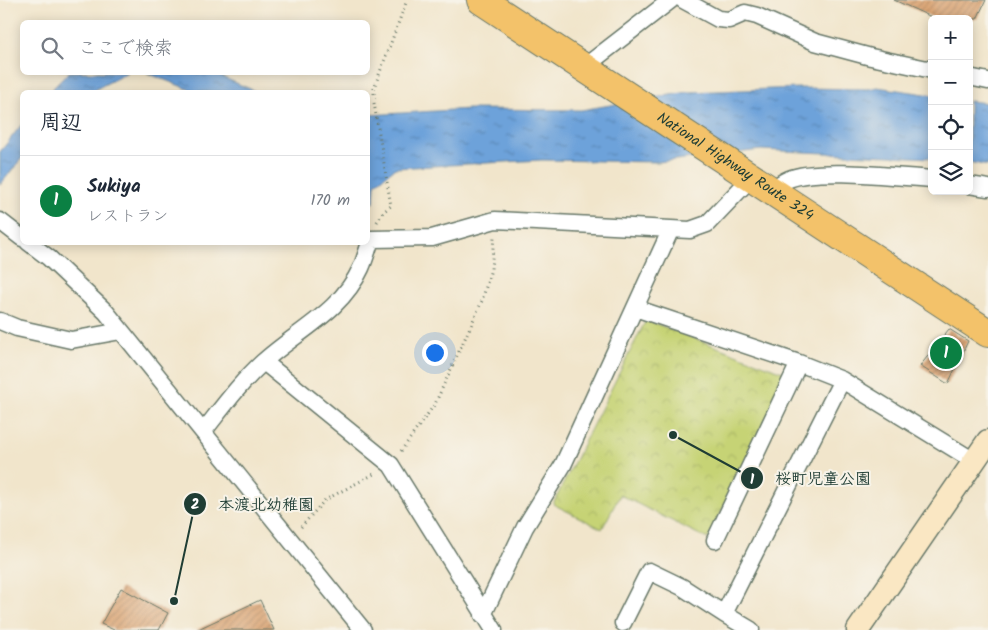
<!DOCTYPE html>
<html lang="ja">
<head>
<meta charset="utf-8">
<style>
  body { margin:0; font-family:Kalam,"Klee One",sans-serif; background:#f2f2f3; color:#1f2937 }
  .controls { position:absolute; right:15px; top:15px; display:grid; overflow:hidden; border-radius:8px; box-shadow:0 2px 12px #0003 }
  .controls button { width:45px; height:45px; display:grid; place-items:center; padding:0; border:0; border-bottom:1px solid #e0e1e3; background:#fff; color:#1f2937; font:25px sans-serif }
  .you { position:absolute; left:434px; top:352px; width:18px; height:18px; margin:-12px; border:4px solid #fff; border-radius:50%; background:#1a73e8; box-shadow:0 0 0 8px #1a73e833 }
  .badge { display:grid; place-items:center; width:32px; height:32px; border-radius:50%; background:#0b8043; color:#fff; font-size:16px; font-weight:700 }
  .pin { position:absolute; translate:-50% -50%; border:2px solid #fff; box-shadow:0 1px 5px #0006 }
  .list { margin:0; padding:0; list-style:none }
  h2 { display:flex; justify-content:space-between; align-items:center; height:65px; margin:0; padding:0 20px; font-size:21px }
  h2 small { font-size:16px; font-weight:400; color:#747a83 }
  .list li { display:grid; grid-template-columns:32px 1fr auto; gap:15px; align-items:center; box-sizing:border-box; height:90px; padding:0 20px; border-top:1px solid #e0e1e3 }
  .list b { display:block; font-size:19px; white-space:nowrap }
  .list p { margin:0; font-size:16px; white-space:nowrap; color:#747a83 }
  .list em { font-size:16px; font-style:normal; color:#747a83 }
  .icon { flex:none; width:28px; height:28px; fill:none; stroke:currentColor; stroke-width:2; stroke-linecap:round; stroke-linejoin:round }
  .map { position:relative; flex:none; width:988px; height:630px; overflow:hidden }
  .search { position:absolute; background:#fff; box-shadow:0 2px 12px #0003; left:20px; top:20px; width:350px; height:55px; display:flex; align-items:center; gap:12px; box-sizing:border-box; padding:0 18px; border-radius:8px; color:#747a83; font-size:19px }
  .panel { position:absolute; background:#fff; box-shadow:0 2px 12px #0003; left:20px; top:90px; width:350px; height:155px; border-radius:8px }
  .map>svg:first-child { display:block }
  .park { fill:url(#park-crowns); stroke:#728854 }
  .water { fill:url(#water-ripples); stroke:#467087 }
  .building { fill:url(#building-hatch) }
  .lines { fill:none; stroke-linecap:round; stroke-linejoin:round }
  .street-casing { stroke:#687869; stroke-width:19 }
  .secondary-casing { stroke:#687869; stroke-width:25 }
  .highway-casing { stroke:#687869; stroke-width:30 }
  .path { stroke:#687869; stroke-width:3; stroke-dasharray:1 4; stroke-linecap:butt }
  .street { stroke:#fff; stroke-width:16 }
  .secondary { stroke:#fae7c3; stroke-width:22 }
  .highway { stroke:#f3c26a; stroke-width:28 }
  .labels { text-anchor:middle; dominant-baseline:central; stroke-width:4; stroke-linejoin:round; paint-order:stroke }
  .street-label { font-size:15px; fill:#1f3d34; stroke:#f7f3e8 }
  .leader { fill:none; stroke:#1f3d34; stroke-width:2 }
  .callout-dot { fill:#1f3d34; stroke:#f7f3e8; stroke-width:2 }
  .mark-label { font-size:15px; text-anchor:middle; font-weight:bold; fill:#fff }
  .callout-label { font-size:16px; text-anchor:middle; font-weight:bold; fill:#1f3d34; stroke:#f7f3e8; stroke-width:4; stroke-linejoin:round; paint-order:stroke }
</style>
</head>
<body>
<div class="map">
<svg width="988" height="630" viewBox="0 0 988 630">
  <defs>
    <pattern id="park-crowns" width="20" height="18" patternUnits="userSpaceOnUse" patternTransform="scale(1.25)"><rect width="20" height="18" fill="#c6d375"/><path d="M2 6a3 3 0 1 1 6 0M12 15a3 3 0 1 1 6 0" fill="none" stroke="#aab666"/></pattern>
    <pattern id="water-ripples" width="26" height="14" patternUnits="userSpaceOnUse" patternTransform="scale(1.25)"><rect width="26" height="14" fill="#6da2da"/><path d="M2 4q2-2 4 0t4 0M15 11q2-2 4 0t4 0" fill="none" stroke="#5985b2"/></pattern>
    <pattern id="building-hatch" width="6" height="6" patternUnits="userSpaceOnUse" patternTransform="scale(1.25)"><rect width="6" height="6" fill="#d89e6b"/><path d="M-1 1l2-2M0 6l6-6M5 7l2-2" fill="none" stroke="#af8259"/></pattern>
  </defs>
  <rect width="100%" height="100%" fill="#f7f3e8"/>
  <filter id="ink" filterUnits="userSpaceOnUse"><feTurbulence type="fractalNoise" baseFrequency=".02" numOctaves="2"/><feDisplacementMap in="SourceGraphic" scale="10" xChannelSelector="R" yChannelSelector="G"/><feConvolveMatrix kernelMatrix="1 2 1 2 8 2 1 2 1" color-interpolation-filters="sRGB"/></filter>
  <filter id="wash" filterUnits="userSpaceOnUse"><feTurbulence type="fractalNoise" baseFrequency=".0096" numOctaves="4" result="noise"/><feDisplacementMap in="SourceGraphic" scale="20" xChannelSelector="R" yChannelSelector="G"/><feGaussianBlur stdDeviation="1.12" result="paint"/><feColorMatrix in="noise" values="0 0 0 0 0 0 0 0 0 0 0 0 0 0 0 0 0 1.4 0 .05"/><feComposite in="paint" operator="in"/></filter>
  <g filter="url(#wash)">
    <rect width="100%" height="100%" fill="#f1e5cb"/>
    <path class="park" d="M646,320l142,54 -80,165 -88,-44 -18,34 -49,-25z"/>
    <path class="water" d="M69,72h58v1l-37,19h-41z
      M147,73h66l44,19h-61z
      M877,87l55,8v63l-171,-8 -103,12 -116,-2 -147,8 -20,16 -1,19 -6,-2v-86l101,-6 112,1 107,-18 111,-4 70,1z
      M969,101l19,2v63l-19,-4z
      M22,124v34l-22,27v-33z"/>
    <g id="blocks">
      <path class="building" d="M894,0h92l-9,19h-41z
        M949,329l19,12 -20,43 -28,-18z
        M121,588l47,25 -9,17h-45l-13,-6z
        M260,600l14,30h-78z"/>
    </g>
  </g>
  <g filter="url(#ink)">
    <use href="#blocks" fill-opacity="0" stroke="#687869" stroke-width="1"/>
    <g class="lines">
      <g class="street-casing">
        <path id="street" d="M683,0l35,19 11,1 16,-7 12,3 58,26 56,15 61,13
          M583,68l88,-68
          M969,77l19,4
          M969,185l19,3
          M769,191c6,-4 13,-9 20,-12 28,-12 110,-2 143,0
          M0,221l22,17
          M28,242l21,16 57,54 257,318
          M635,308l164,55 43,17 132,81
          M0,321l17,7 54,12 50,-9
          M264,362l127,103 103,165
          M203,432c19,-24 37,-49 60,-70 34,-31 78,-50 98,-94 4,-9 7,-19 10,-29l61,-1 63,-18 195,10 17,-6 43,-45
          M715,540l84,-177
          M483,615l42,-88 38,-62 108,-236
          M623,623l26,-52 33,16 42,27
          M751,630l-27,-16 118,-234"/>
      </g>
      <g class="secondary-casing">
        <path id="secondary" d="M858,630l130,-189"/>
      </g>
      <g class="highway-casing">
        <g id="highway">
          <path id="s1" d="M481,0l507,333"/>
        </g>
      </g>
      <path class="path" d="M377,222l6,-10 8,-6 -17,-103v-15l33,-88
        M401,451l34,-47 47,-103 9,-32 3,-32
        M301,527l24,-27 49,-26"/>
      <use href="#street" class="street"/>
      <use href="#secondary" class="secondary"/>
      <use href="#highway" class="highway"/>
    </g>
  </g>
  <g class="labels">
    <g class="street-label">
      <text stroke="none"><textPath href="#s1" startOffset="304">National Highway Route 324</textPath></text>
    </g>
  </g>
  <path class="leader" d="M673 435L752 478M174 601L195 504"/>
  <g class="callout-dot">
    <circle cx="673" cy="435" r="5"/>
    <circle cx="174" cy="601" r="5"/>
    <circle cx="752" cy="478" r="12"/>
    <circle cx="195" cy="504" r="12"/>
  </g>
  <g class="mark-label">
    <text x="752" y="484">1</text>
    <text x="195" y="509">2</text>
  </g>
  <g class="callout-label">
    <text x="823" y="484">桜町児童公園</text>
    <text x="266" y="510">本渡北幼稚園</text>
  </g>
</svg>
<div class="controls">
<button>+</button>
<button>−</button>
<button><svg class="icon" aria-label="locate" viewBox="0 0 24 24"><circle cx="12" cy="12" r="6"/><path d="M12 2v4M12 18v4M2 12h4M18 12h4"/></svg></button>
<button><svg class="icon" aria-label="layers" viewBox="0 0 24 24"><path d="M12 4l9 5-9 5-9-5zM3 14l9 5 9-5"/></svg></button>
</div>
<div class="you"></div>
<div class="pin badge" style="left:946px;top:353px">1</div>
<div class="search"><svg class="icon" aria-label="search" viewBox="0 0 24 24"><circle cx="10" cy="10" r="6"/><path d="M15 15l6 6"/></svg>ここで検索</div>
<section class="panel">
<h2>周辺<small></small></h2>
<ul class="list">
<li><span class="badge">1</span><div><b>Sukiya</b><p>レストラン</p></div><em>170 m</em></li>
</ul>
</section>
</div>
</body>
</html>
